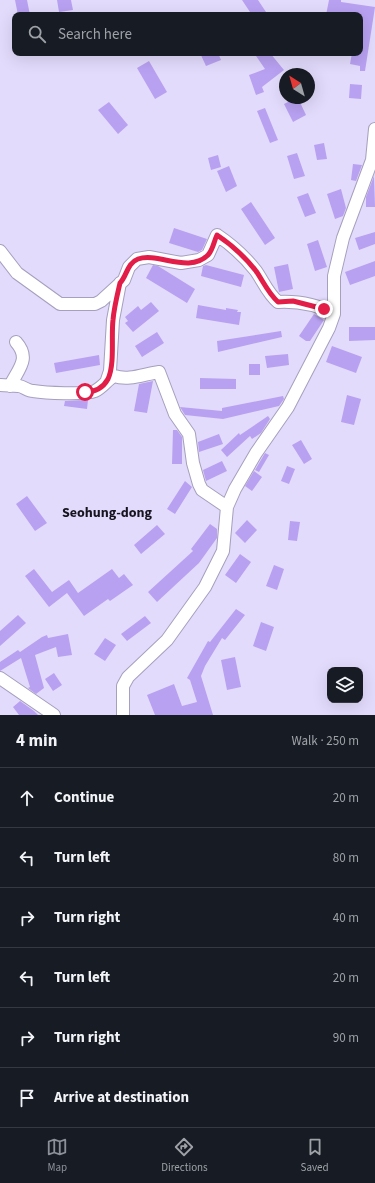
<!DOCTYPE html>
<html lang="en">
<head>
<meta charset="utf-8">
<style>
  body { margin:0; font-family:"Source Sans 3",sans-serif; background:#242831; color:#f1f3f6 }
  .controls { position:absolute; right:12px; bottom:12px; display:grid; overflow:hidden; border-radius:8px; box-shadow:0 4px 16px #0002 }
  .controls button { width:36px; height:36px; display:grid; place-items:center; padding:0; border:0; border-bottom:1px solid #363941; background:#171b24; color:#f1f3f6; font:20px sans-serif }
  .compass { position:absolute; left:279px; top:68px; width:36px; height:36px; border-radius:50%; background:#171b24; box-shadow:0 4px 16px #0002; rotate:323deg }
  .stop { position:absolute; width:12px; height:12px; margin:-9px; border:3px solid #e11d48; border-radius:50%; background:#fff }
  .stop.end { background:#e11d48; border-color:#fff; box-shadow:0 1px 4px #0008 }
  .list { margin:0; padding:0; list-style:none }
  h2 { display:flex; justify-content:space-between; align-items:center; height:52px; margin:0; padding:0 16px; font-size:17px }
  h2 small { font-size:13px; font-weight:400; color:#9ea1a6 }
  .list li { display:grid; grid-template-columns:26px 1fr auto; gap:12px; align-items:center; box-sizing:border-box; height:60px; padding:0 16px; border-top:1px solid #363941 }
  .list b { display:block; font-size:15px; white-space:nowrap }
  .list em { font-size:13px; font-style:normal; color:#9ea1a6 }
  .icon { flex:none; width:22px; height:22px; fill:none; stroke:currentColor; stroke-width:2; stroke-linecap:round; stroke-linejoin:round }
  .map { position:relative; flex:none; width:375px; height:715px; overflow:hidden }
  .search { position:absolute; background:#171b24; box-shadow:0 4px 16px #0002; left:12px; right:12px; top:12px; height:44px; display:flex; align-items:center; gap:10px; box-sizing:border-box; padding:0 14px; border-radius:8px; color:#9ea1a6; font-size:15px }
  .sheet { height:412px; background:#171b24 }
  nav { display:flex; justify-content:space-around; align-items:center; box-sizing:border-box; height:56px; border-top:1px solid #363941; background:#171b24; font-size:11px; color:#9ea1a6 }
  nav a { display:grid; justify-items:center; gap:2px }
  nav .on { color:#8c9099 }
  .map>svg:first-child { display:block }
  .building { fill:#b8a1f1 }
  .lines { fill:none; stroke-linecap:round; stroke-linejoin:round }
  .minor-casing { stroke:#a69fbd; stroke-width:14 }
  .minor { stroke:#fff; stroke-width:12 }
  .route { stroke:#e11d48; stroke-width:5 }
  .labels { text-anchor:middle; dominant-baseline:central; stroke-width:4; stroke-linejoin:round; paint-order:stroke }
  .quarter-label { font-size:14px; font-weight:bold; fill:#17141f; stroke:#e3dbfc }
</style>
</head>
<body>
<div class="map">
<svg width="375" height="715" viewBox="0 0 375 715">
  <rect width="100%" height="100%" fill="#e3dbfc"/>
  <path class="building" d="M15,0h12l3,15h-12z
    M57,0h14l2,10 -14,2z
    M242,0h16l10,15h-16z
    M329,0h12v2l34,5 -10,64h-5v-5l-10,-2 2,-11h8v-38h-34z
    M200,53h18l3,7 -15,6z
    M254,53h16l14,17 -22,17 2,5 -8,3 -7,-20 16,-6z
    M149,61l18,31 -12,7 -18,-31z
    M350,84l12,1 -1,14 -12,-1z
    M296,98h2l8,17 -13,7 -9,-18z
    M109,102l19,23 -10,9 -20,-24z
    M265,108l13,32 -8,3 -13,-32z
    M324,143l3,16 -10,1 -3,-15z
    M297,153l8,23 -11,3 -7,-23z
    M218,155l3,12 -10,3 -3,-12z
    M353,164l9,1 -6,16 -5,-1z
    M229,166l8,20 -11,6 -9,-21z
    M374,176l1,31h-9v-10z
    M341,189l5,19 -3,8 -8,3 -8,-25z
    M308,193l8,20 -11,4 -8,-20z
    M251,202l24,36 -10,7 -24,-36z
    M174,228l33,11 -5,11 -4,2 -29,-9z
    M375,232v12l-16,6 -4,-12z
    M318,240l9,27 -12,4 -8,-27z
    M375,261v15l-25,9 -5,-13z
    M288,264l5,25 -14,3 -5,-25z
    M153,265l5,1 37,23 -8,14 -41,-25z
    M206,265l38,10 -3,12 -40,-11 2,-10z
    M151,302l8,9 -26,21 -8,-9 3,-2 -3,-4 13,-11 3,4z
    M198,305l28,5v-2l12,2 -1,2h4l-2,13 -43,-7z
    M314,314l10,6 -14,21h-4l-7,-5z
    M349,327h26v13l-26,1z
    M281,331l1,6 -64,15 -1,-11z
    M157,332l7,11 -22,14 -7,-11z
    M332,346l30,11 -6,16 -30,-11z
    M288,354l1,11 -22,3 -2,-12z
    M99,355l1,10 -44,8 -2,-10z
    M249,364h11v11h-11z
    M200,378l36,1v10h-36z
    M153,381l-6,32 -13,-2 5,-27z
    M347,395l14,4 -7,26 -13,-3z
    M283,396l1,3 -5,7 -56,13 -38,-4 -5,-8 42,4v-3z
    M88,400l-1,9 -23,-3 1,-5z
    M268,416l2,3 -9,14 -9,6 -2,-3 -23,21 -6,-7 18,-17 1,2z
    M173,430h4l5,7v27h-10z
    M219,434l4,10 -24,8 -1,-10z
    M301,440l11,19 -8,5 -12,-19z
    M265,453l4,2 -10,17 -4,-2z
    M222,461l5,10 -21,10 -3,-11z
    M287,466l8,3 -6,15 -8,-3z
    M254,471l8,6 -10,14 -7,-5z
    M185,481l7,6 -17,27 -8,-5z
    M27,496l20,27 -12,8 -19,-27z
    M247,520l10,10 -12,13 -10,-10z
    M290,521l10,1 -3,19 -9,-1z
    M210,524l7,5v9l-18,25 -42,39 -9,-10 45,-41 -2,-2z
    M157,525l8,9 -24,20 -7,-9z
    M240,554l11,8 -15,21 -11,-8z
    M274,565l10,4 -7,21 -11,-4z
    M34,569l18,23 17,-12 9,13 34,-24 7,9 5,-4 9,11 -23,16 -2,-2 -24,17 -17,-23 -18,14 -24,-31z
    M236,609l9,6 -20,25 -3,-2 -17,28 -4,10 12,39h-58l-8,-20 27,-11 8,22 15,-4 -7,-22 -3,-2 21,-37 2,1z
    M18,615l8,8 -26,23v-15z
    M145,616l6,7 -24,18 -6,-7z
    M261,622l13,5 -8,24 -13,-5z
    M68,634l4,21 -14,2 -2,-10 -21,8 9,33 -8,6 -8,-6 2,-1 -9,-29 -21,13v-9l18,-12 2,2 22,-15 5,-2 1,3z
    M105,638l11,7 -11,16 -11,-7z
    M235,657l6,30 -14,3 -6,-30z
    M54,673l8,12 -9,6 -8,-12z
    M20,701l14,10 4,4h-19l-6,-8z"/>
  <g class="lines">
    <g class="minor-casing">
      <path id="minor" d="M0,251l17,22 43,31h35l6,-3 23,-21 5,-13 8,-8 12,-2 32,6 18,-3 9,-5 9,-20c15,10 28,22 39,36 7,10 12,23 22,31 20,-1 38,2 56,12
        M107,380l3,-9 3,-51 7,-37
        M0,385c6,1 13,0 19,1 5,1 9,5 14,5 12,2 52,4 62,0 8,-4 12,-11 19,-15 15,5 30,-2 45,-4l16,42 14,20 4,29 6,21 3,6 25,17
        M10,386c8,-17 21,-27 6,-44
        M0,678l54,37
        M123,715v-29l5,-9 39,-37 38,-53 18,-36 4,-44 8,-18 21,-36 32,-46 41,-79 5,-14v-38l9,-38 29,-78 3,-31"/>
    </g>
    <use href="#minor" class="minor"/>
  </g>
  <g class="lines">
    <path class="route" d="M85,392c9,0 18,-4 23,-13 7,-15 3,-42 5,-59 1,-12 4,-24 7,-37 7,-7 7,-20 18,-24 20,-7 51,15 70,-4 5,-5 6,-14 9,-20 15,10 28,22 39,36 7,10 12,22 22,31l15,-1 31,8"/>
  </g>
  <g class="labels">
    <g class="quarter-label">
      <text x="107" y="513">Seohung-dong</text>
    </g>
  </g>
</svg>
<div class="controls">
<button><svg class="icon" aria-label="layers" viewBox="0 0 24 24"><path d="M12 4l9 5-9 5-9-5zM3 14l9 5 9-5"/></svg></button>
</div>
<svg class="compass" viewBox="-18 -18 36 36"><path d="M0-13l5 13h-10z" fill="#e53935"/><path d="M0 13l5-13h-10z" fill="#9ea1a6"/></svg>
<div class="stop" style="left:85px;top:392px"></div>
<div class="stop end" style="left:324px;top:309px"></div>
<div class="search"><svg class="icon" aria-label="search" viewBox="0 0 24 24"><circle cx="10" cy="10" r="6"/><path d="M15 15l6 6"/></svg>Search here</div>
</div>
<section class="sheet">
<h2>4 min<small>Walk · 250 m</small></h2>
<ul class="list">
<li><svg class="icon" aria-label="ahead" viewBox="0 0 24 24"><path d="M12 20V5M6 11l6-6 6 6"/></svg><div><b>Continue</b></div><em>20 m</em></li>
<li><svg class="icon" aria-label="left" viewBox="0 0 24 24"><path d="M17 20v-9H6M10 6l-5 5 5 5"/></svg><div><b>Turn left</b></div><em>80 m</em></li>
<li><svg class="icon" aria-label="right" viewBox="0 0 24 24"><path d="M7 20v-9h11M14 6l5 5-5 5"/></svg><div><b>Turn right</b></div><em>40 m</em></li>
<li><svg class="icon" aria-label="left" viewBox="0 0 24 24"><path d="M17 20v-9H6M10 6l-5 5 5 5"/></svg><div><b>Turn left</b></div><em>20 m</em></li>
<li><svg class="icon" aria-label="right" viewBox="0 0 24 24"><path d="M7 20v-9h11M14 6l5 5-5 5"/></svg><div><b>Turn right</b></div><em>90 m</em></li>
<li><svg class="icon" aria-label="arrive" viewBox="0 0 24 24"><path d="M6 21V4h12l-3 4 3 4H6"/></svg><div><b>Arrive at destination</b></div></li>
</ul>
</section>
<nav>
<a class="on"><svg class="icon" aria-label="map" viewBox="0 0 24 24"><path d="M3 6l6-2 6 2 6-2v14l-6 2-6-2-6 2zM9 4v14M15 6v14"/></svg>Map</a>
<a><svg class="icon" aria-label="directions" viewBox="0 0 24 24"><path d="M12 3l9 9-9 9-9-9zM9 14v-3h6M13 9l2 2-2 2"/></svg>Directions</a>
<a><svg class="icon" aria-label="saved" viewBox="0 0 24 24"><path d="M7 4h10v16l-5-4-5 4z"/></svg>Saved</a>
</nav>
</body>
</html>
